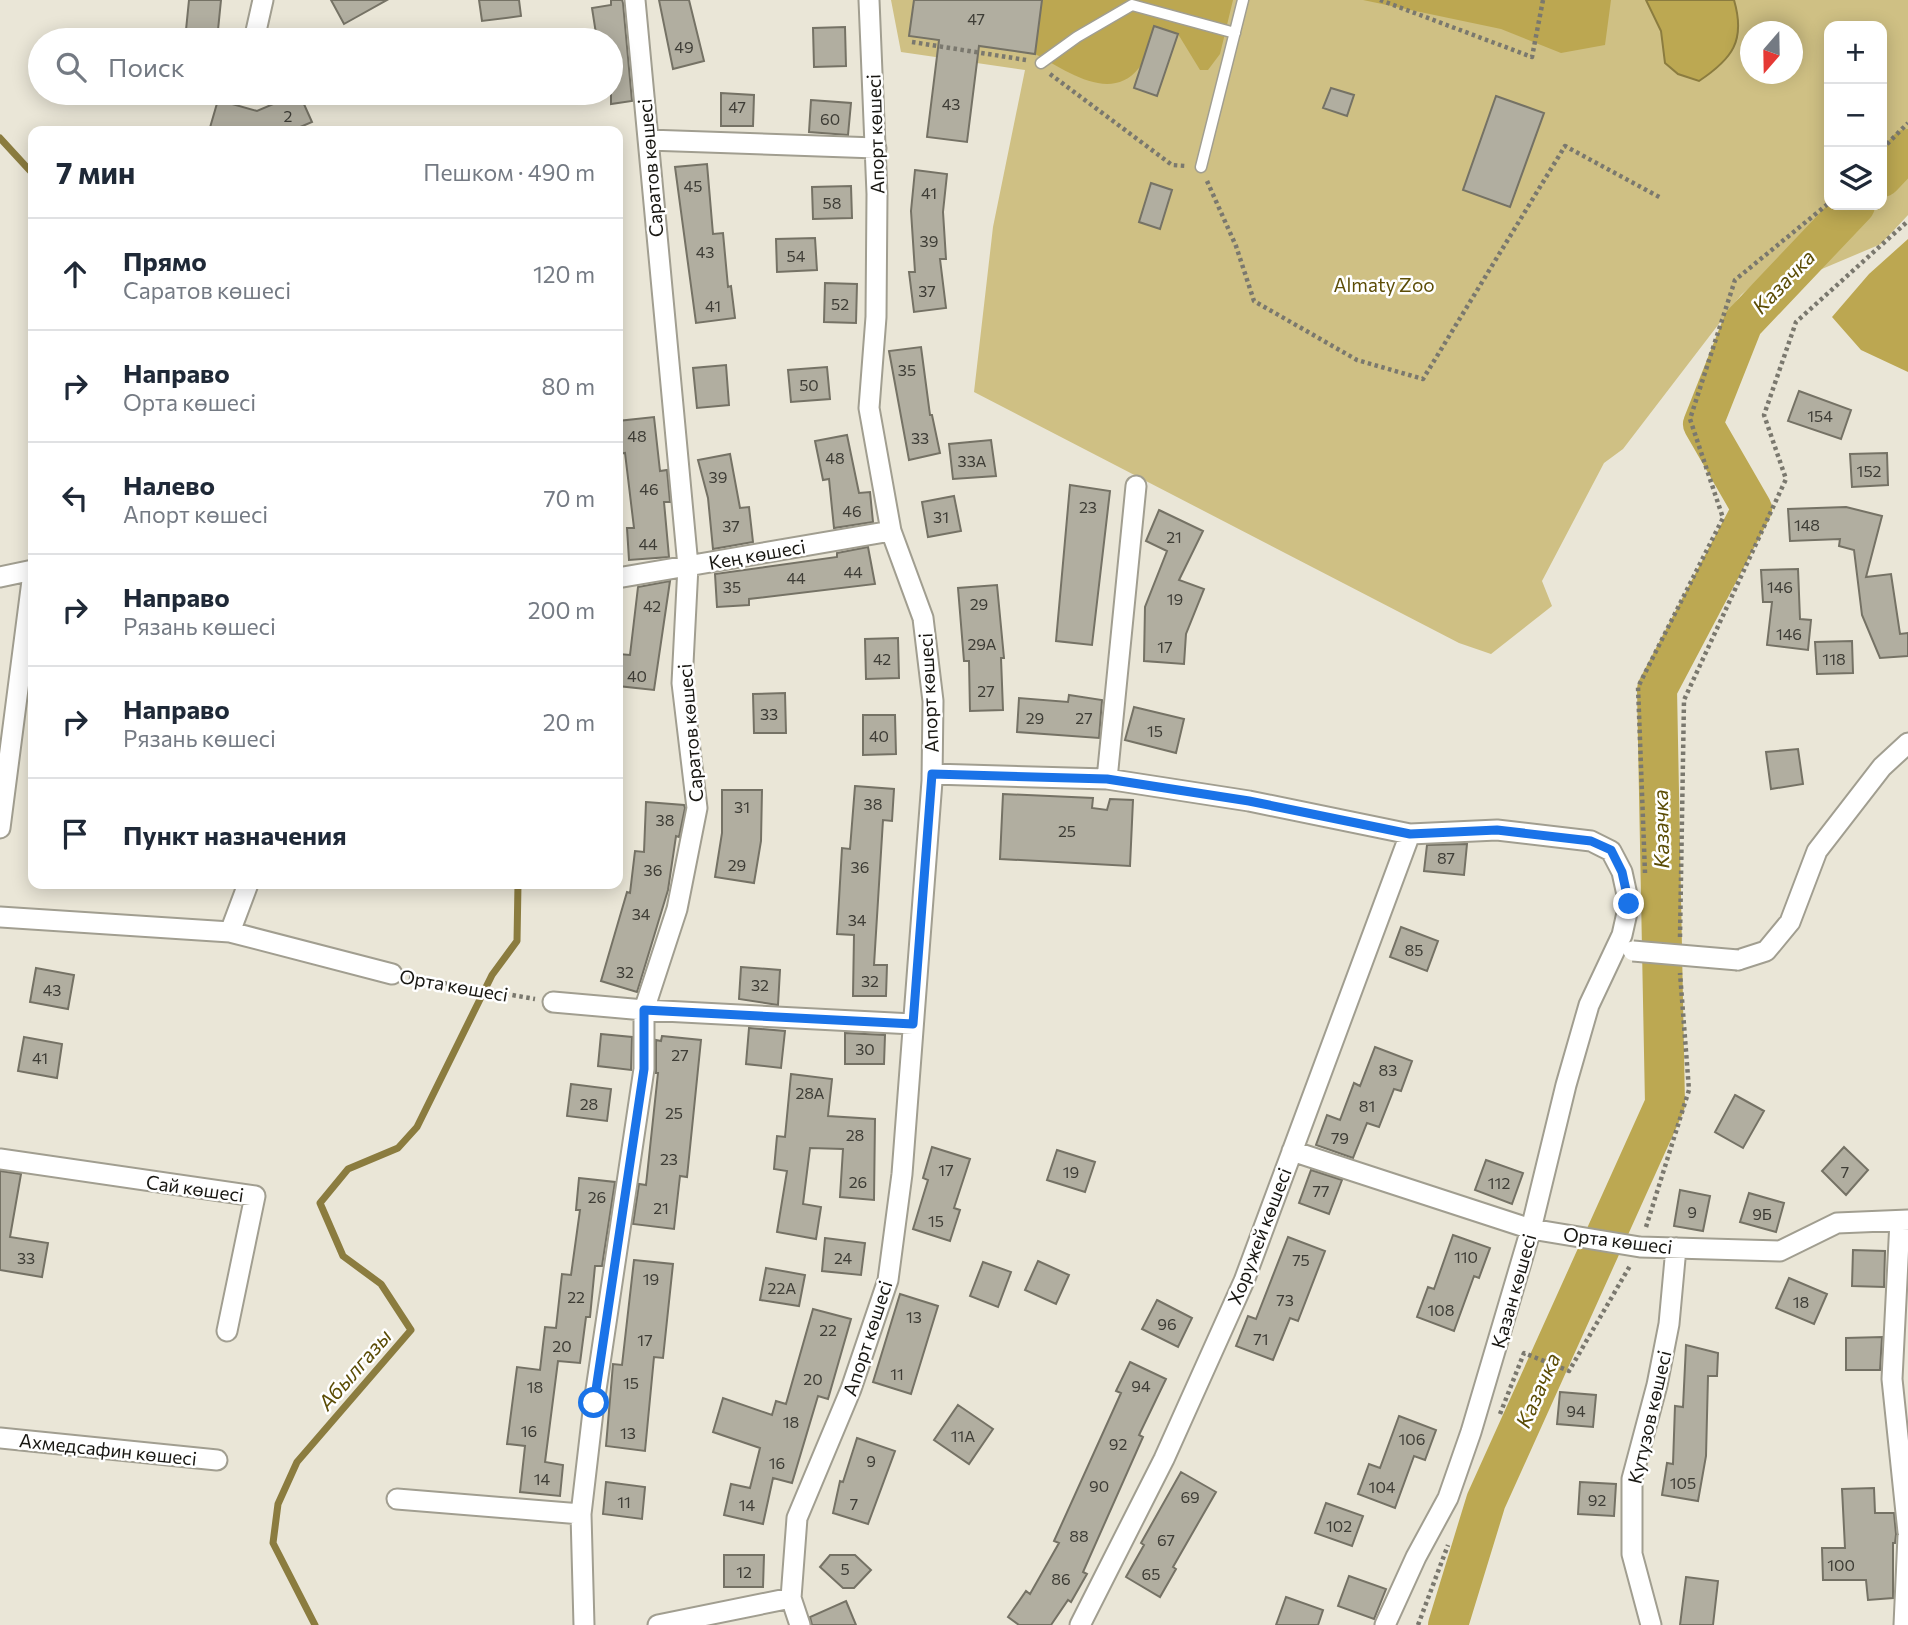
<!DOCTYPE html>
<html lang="ru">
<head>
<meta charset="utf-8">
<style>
  body { margin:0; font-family:Commissioner,sans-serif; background:#f2f2f3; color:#1f2937 }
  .controls { position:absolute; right:21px; top:21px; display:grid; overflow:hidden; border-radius:14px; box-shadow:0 4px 18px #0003 }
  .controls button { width:63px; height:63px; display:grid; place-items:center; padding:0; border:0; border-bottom:2px solid #e0e1e3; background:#fff; color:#1f2937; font:35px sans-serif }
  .compass { position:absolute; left:1740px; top:21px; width:63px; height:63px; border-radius:50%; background:#fff; box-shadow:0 4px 18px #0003; rotate:200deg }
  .stop { position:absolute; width:21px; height:21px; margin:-16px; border:5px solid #1a73e8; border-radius:50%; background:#fff }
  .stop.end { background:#1a73e8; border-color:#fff; box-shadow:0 2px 7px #0008 }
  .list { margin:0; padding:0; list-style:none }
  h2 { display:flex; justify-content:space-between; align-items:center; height:91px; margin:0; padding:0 28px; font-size:30px }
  h2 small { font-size:23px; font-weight:400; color:#747a83 }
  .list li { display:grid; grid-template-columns:46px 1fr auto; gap:21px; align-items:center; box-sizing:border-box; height:112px; padding:0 28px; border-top:2px solid #e0e1e3 }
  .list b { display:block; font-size:26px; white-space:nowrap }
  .list p { margin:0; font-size:23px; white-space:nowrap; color:#747a83 }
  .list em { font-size:23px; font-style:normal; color:#747a83 }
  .icon { flex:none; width:38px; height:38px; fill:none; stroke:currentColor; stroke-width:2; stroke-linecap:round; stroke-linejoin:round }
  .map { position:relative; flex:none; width:1908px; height:1625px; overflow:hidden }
  .search { position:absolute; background:#fff; box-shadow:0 4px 18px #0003; left:28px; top:28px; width:595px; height:77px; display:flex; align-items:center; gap:18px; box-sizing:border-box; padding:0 24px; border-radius:38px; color:#747a83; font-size:26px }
  .panel { position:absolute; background:#fff; box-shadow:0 4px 18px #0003; left:28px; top:126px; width:595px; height:763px; border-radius:14px }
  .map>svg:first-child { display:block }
  .green { fill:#cfc084; fill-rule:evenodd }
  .forest { fill:#bca751 }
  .water { fill:#bca852; stroke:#8b7c3f; stroke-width:2 }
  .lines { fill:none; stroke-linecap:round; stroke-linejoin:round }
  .stream { stroke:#8b7c3f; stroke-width:7 }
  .river { stroke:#bca852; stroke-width:40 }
  .building { fill:#b1aea0; stroke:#757265; stroke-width:2 }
  .lane-casing { stroke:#a19e90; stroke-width:13 }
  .street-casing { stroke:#a19e90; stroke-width:23 }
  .path { stroke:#7a786e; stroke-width:4.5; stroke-dasharray:3.5 3.5; stroke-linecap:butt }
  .lane { stroke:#fff; stroke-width:10 }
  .street { stroke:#fff; stroke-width:19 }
  .street-bridge-casing { stroke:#a19e90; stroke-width:23; stroke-linecap:butt }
  .street-bridge { stroke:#fff; stroke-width:19 }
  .route { stroke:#1a73e8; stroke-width:9 }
  .labels { text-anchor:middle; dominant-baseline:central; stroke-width:5; stroke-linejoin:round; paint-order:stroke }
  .number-label { font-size:16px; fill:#3e3d36 }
  .street-label { font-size:19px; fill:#181712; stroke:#fff }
  .park-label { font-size:19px; fill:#5c4d07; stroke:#fff }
  .water-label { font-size:21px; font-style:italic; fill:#5b4c05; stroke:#fff }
</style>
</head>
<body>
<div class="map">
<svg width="1908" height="1625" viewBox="0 0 1908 1625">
  <rect width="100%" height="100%" fill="#eae6d7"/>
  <path class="green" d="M891,0h1017v215l-27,29 -97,41 -27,-4 -16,14 -118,154 -19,14 -62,118 10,25 -61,48 -32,-11 -485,-251 19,-165 32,-157 -124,-18zM1829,26h53v179h-53zM1750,32h42v42h-42z"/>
  <path class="forest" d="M1042,0h191l-13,54 -12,16h-8l-22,-36 -24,-8c-5,12 -7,32 -15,42 -29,36 -73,2 -104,-14z
    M1363,0h248l-6,45 -44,8 -60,-24z
    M1908,239v133l-47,-22 -29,-33 37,-43z"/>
  <path class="water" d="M1646,0h88c12,41 -2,59 -35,81l-21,-7 -13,-11 -4,-32z"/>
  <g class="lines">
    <path class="stream" d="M0,138l33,36
      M315,1625l-42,-82 5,-39 19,-42 114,-132 -30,-46 -38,-28 -23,-53 28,-34 50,-21 19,-21 75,-152 25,-34 1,-57"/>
    <path class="river" d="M1882,177l26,-28
      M1448,1625l38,-124 179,-397 -8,-415 95,-180 -49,-85 40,-101 112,-118"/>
  </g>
  <path class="building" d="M189,0h32l-4,40h-32z
    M331,0h56l-43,24z
    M479,0h40l2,16 -39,5z
    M611,0h11l1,3 9,98 -21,3v-64h-14l-5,-32 19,-3z
    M659,0h30l15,61 -31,8z
    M914,0h128l-7,54 -56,-8 -12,96 -40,-5 12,-97 -30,-4z
    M1154,26l24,8 -21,62 -23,-8z
    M845,27l1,39 -32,1 -1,-39z
    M1331,88l23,7 -7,21 -24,-8z
    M299,93l13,29 -21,9h-82l9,-31 39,11z
    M721,93l33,2 -1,31h-32z
    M1496,96l48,17 -34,94 -47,-17z
    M811,100l40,3 -3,32 -39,-3z
    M707,164l6,70 10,-1 5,54 3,-1 4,32 -39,5 -21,-156z
    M915,170l32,4 -4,38 3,47h-6l6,49 -32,4 -5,-40h6l-4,-61z
    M1151,183l21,7 -12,39 -21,-7z
    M851,186l1,32 -39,1 -1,-32z
    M815,238l2,32 -40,2 -1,-33z
    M825,283l32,1 -1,39 -32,-1z
    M921,347l9,68h2l8,38 -31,7 -20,-109z
    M726,365l3,40 -32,3 -4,-40z
    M827,367l3,32 -39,3 -3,-32z
    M1799,391l52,19 -10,29 -53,-18z
    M654,417l6,54 7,-1 3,32h-6l5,55 -40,3 -2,-32h7l-9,-75 -7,1v-33z
    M847,435l12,58 11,-1 3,30 -39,6 -5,-49 -6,1 -8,-39z
    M991,440l5,36 -43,3 -4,-35z
    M1887,453l1,32 -36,2 -2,-33z
    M730,454l10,54 9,-1 4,35 -40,7 -5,-51 -10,-38z
    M1070,485l40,6 -18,154 -36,-4z
    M954,496l7,35 -33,6 -6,-35z
    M1846,507l36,9 -16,61 25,-3 9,60 8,-1v23l-28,2 -18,-43 -8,-65 -15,-4 1,-7 -50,2 -2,-32z
    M1159,510l44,21 -24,49 25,9 -18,45 -2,30 -40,-3 1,-54 22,-56 -21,-10z
    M868,547l7,37 -126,15v6l-32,2 -2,-33 122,-17v-4z
    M1798,569l2,50 11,1 -3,30 -41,-5 5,-43h-9l-2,-32z
    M670,581l-16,109 -36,-4 1,-32 11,1 8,-68z
    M997,585l7,73h-3l2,52 -33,1 -1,-50h-5l-6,-73z
    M898,638l1,40 -33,1 -1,-40z
    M1852,641l1,32 -36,1 -2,-32z
    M785,693l1,40h-32l-1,-39z
    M1069,695l33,5 -3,38 -82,-6 2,-34 49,4z
    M1134,707l50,12 -8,34 -51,-13z
    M863,715h32l1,39 -33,1z
    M1798,749l5,35 -32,5 -5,-37z
    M855,786l39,3 -2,32 -9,-1 -9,145h13l-1,31h-33l1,-61 -17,-1 5,-86 8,1z
    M722,790h40l-1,51 -7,42 -39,-6 7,-44z
    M1003,794l90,4 -1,10 15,2 3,-11 23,1 -3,66 -130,-7z
    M646,802l38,3 1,3 -6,29 -3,-1 -8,54 -31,102 -36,-11 26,-89 3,1 5,-42 9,1z
    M1467,844l-3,31 -40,-4 3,-26z
    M1401,927l37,14 -11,30 -37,-14z
    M741,967l39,3 -2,35 -39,-6z
    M36,968l38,7 -6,34 -38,-7z
    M749,1028l36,3 -4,37 -35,-4z
    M845,1033l40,2 -1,29h-39z
    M601,1034l31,3 -1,33 -33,-4z
    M662,1036l39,4 -14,137 -7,-1 -6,53 -41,-5 6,-40 7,1 12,-112h-2v-33l5,1z
    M24,1037l38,7 -5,34 -39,-7z
    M1375,1047l37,14 -11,30 -7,-2 -15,38 -12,-4 -14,35 -37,-13 11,-30 13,5 14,-37 6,3z
    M791,1074l41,5 -4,37 47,3 -1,81 -34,-3 3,-48 -33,-1 -7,56 18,3 -5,32 -39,-7 10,-61 -13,-2 3,-33 8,1z
    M571,1084l40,5 -4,32 -40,-5z
    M1735,1095l29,16 -21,37 -28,-16z
    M932,1147l38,12 -16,49 6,2 -10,31 -37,-12 15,-49 -5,-2z
    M1844,1147l24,23 -22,25 -24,-24z
    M1057,1150l38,12 -10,30 -38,-12z
    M1486,1160l37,13 -11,31 -37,-14z
    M1311,1170l31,10 -13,34 -30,-11z
    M0,1171l21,3 -11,63 38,6 -6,34 -42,-7z
    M579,1178l36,4 -13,84h-7l-5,51h-4l-6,46 -22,-2 -13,101 18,3 -3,31 -40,-4 5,-46 -18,-2 10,-77 23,3 5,-43 11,1 6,-54 9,1 9,-65h-4z
    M1680,1190l30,6 -7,35 -29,-5z
    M1749,1193l35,10 -8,29 -36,-10z
    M1453,1235l37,13 -11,30 -5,-2 -20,55 -37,-14 11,-30 6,2z
    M1288,1237l37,14 -27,70 -8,-3 -17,42 -37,-14 12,-30 8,3z
    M825,1238l40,5 -4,32 -39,-4z
    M1853,1250l32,1 -1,36 -32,-1z
    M634,1260l39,4 -10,94 -9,-1 -9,94 -39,-5 7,-82 9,1z
    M1038,1261l31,14 -13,29 -31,-14z
    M983,1262l28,10 -13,35 -28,-11z
    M766,1268l39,7 -6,31 -39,-6z
    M1789,1278l38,16 -13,30 -38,-16z
    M900,1294l38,12 -27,88 -38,-12z
    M1157,1300l35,18 -14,29 -36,-18z
    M813,1309l38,10 -23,80 -10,-3 -26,87 -19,-5 -10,46 -39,-9 7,-31 19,4 10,-40 -47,-16 10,-34 49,17 4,-14 10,3z
    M1882,1337l-2,33h-34v-32z
    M1686,1345l32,8 -1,23h-9l-2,80 -8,45 -36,-6 5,-32 6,1 2,-58 8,1z
    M1130,1362l36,17 -27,56 4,2 -60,135 4,2 -16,28 -3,-2 -17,25h-32l-11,-8 18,-26 4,3 29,-51 -5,-2 67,-148 -5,-2z
    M1560,1392l36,3 -3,32 -36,-3z
    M958,1405l35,24 -24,35 -35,-24z
    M1399,1416l37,14 -11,30 -11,-4 -19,52 -37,-14 11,-30 11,4z
    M857,1438l38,13 -27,73 -35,-11 7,-32 3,1z
    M1181,1472l35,20 -43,75 3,2 -16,28 -34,-20 18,-32 -3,-2z
    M606,1482l39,5 -3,32 -39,-5z
    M1580,1482l36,2 -2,32 -36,-2z
    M1874,1488l1,25h19l2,21 -1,9h-2v55l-25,2 -2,-20h-43l-1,-32h23l-3,-59z
    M1326,1503l37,13 -11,30 -37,-13z
    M724,1555h40l-1,32h-39z
    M830,1555h25l16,15 -17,18h-11l-23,-21z
    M1349,1576l37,13 -12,30 -36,-13z
    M1686,1577l32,4 -5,44h-33z
    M1286,1597l37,13 -5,15h-42z
    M846,1601l10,24h-44l-2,-8z"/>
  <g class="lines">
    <g class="lane-casing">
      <path id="lane" d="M1041,63l36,-26 55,-32 103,28
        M1201,167l42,-167"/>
    </g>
    <g class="street-casing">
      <path id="street" d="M254,40l9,-40
        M648,140l228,8
        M0,577l33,-7
        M623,577l268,-46
        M932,774l175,5 142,22 161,33 87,-4 94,11 20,10 11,21 7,32 -7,31 -33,70 -23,80 -35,144 -60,203 -23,66 -32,59 -31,68
        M1107,779l29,-293
        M0,828l33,-255
        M0,917l230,15 162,42
        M230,932l18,-48
        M1738,960l28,-9 24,-29 27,-71 65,-84 26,-24
        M553,1002l91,8 269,14
        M1292,1151l239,78 109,18 140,4 57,-28 71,-3
        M0,1159l255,37 -28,135
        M1900,1221l-8,158 16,153
        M0,1438l217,22
        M397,1499l184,15
        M584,1625l-3,-111 13,-111 50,-334v-59l33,-101 20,-101 -15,-125 6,-117 -53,-566
        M658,1625l133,-27
        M800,1625l-9,-27 6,-80 54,-129 37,-109 14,-106 30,-393 1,-80 -10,-83 -32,-87 -22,-123 7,-91 1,-123 -8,-194
        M1080,1625l84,-166 80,-178 166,-447
        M1651,1625l-19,-71v-75l25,-94 12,-61 7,-76
        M1904,1625l4,-89"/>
    </g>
    <path class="path" d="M1380,0l152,57 11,-57
      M912,42l114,18
      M1050,74l122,91 14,1
      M1882,149l26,-26
      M1207,181l29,65 18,55 103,59 66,19 142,-233 96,52
      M1645,873l-7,-186 85,-169 -33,-99 45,-139 94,-77
      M1680,937l4,-237 102,-221 -22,-64 32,-93 112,-101
      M409,977l126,22
      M1646,1227l43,-137 -9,-117
      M1500,1414l24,-61 45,18 62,-107
      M1418,1625l30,-80"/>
    <use href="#lane" class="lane"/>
    <use href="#street" class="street"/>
    <g class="street-bridge-casing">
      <path id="street-bridge" d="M1633,951l105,9"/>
    </g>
    <use href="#street-bridge" class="street-bridge"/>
  </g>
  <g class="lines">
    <path class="route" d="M594,1403l50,-334v-59l269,14 19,-250 175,5 142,22 161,33 87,-4 94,11 20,9 11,22 7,32"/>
  </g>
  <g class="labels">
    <g class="number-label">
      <text x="976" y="18">47</text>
      <text x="684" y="46">49</text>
      <text x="951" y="103">43</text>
      <text x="737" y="106">47</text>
      <text x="288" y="115">2</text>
      <text x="830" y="118">60</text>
      <text x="693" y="185">45</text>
      <text x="929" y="192">41</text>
      <text x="832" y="202">58</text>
      <text x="929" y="240">39</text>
      <text x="705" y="251">43</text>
      <text x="796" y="255">54</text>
      <text x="927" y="290">37</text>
      <text x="840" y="303">52</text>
      <text x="713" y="305">41</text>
      <text x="907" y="369">35</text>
      <text x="809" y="384">50</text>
      <text x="1820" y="415">154</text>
      <text x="637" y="435">48</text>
      <text x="920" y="437">33</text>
      <text x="835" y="457">48</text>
      <text x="972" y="460">33А</text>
      <text x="1869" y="470">152</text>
      <text x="718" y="476">39</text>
      <text x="649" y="488">46</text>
      <text x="1088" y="506">23</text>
      <text x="852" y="510">46</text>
      <text x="941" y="516">31</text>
      <text x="1807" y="524">148</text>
      <text x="731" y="525">37</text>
      <text x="1174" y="536">21</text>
      <text x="648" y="543">44</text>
      <text x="853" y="571">44</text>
      <text x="796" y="577">44</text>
      <text x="732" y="586">35</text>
      <text x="1780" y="586">146</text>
      <text x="1175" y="598">19</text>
      <text x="979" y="603">29</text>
      <text x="652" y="605">42</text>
      <text x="1789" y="633">146</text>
      <text x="982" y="643">29А</text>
      <text x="1165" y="646">17</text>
      <text x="882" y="658">42</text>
      <text x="1834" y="658">118</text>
      <text x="637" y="675">40</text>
      <text x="986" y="690">27</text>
      <text x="769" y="713">33</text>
      <text x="1035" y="717">29</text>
      <text x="1084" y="717">27</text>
      <text x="1155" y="730">15</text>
      <text x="879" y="735">40</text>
      <text x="873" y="803">38</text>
      <text x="742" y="806">31</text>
      <text x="665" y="819">38</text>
      <text x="1067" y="830">25</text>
      <text x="1446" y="857">87</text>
      <text x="737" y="864">29</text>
      <text x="860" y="866">36</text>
      <text x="653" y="869">36</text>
      <text x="641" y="913">34</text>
      <text x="857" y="919">34</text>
      <text x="1414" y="949">85</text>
      <text x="625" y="971">32</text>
      <text x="870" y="980">32</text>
      <text x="760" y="984">32</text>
      <text x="52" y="989">43</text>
      <text x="865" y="1048">30</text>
      <text x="680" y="1054">27</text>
      <text x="40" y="1057">41</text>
      <text x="1388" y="1069">83</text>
      <text x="810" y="1092">28А</text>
      <text x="589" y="1103">28</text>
      <text x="1367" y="1105">81</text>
      <text x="674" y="1112">25</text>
      <text x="855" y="1134">28</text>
      <text x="1340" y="1137">79</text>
      <text x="669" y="1158">23</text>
      <text x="946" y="1169">17</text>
      <text x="1071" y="1171">19</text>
      <text x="1845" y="1171">7</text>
      <text x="858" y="1181">26</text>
      <text x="1499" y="1182">112</text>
      <text x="1321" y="1190">77</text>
      <text x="597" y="1196">26</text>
      <text x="661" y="1207">21</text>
      <text x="1692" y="1211">9</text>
      <text x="1762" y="1213">9Б</text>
      <text x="936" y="1220">15</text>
      <text x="1466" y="1256">110</text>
      <text x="26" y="1257">33</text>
      <text x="843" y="1257">24</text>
      <text x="1301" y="1259">75</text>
      <text x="651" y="1278">19</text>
      <text x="782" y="1287">22А</text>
      <text x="576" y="1296">22</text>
      <text x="1285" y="1299">73</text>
      <text x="1801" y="1301">18</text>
      <text x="1441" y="1309">108</text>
      <text x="914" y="1316">13</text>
      <text x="1167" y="1323">96</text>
      <text x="828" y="1329">22</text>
      <text x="1261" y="1338">71</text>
      <text x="645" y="1339">17</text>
      <text x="562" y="1345">20</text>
      <text x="897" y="1373">11</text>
      <text x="813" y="1378">20</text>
      <text x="631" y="1382">15</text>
      <text x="1141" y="1385">94</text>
      <text x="535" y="1386">18</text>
      <text x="1576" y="1410">94</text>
      <text x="791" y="1421">18</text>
      <text x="529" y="1430">16</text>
      <text x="628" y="1432">13</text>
      <text x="963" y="1435">11А</text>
      <text x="1412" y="1438">106</text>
      <text x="1118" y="1443">92</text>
      <text x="871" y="1460">9</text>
      <text x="777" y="1462">16</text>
      <text x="542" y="1478">14</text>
      <text x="1683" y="1482">105</text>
      <text x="1099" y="1485">90</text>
      <text x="1382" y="1486">104</text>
      <text x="1190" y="1496">69</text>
      <text x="1597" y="1499">92</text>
      <text x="624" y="1501">11</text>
      <text x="854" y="1503">7</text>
      <text x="747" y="1504">14</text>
      <text x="1339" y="1525">102</text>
      <text x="1079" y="1535">88</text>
      <text x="1166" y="1539">67</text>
      <text x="1841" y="1564">100</text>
      <text x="845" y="1568">5</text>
      <text x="744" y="1571">12</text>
      <text x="1151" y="1573">65</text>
      <text x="1061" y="1578">86</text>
    </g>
    <g class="street-label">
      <text transform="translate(875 134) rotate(-92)">Апорт көшесі</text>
      <text transform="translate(650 168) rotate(-95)">Саратов көшесі</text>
      <text transform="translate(757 554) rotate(-10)">Кең көшесі</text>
      <text transform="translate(928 693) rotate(-93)">Апорт көшесі</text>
      <text transform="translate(690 733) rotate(-95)">Саратов көшесі</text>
      <text transform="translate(454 985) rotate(10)">Орта көшесі</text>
      <text transform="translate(195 1188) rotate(8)">Сай көшесі</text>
      <text transform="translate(1259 1236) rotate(-69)">Хоружей көшесі</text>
      <text transform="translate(1618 1240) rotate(7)">Орта көшесі</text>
      <text transform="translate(1513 1291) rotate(-74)">Қазан көшесі</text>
      <text transform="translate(867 1338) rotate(-72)">Апорт көшесі</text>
      <text transform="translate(1649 1417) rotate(-77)">Кутузов көшесі</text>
      <text transform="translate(108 1449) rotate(6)">Ахмедсафин көшесі</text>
    </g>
    <g class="park-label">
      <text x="1384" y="284">Almaty Zoo</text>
    </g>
    <g class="water-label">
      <text transform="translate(1783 281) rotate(-46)">Казачка</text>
      <text transform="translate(1660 829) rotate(-91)">Казачка</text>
      <text transform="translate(354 1369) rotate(-49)">Абылгазы</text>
      <text transform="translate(1537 1390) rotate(-66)">Казачка</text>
    </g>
  </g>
</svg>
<div class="controls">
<button>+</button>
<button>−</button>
<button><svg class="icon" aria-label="layers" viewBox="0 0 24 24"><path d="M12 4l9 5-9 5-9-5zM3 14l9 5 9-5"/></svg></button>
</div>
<svg class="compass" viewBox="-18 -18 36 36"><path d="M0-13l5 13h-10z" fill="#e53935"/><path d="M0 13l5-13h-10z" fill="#747a83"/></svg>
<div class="stop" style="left:594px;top:1403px"></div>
<div class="stop end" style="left:1629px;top:904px"></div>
<div class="search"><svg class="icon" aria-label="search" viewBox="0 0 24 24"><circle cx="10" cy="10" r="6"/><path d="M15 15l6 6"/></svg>Поиск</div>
<section class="panel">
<h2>7 мин<small>Пешком · 490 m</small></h2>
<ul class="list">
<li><svg class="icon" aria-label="ahead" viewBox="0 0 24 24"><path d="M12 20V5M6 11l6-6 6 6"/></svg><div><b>Прямо</b><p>Саратов көшесі</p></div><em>120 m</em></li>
<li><svg class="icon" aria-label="right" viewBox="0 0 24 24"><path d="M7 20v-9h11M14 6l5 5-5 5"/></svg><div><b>Направо</b><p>Орта көшесі</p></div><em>80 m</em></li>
<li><svg class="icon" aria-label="left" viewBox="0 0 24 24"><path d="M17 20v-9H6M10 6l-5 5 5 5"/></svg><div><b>Налево</b><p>Апорт көшесі</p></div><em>70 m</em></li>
<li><svg class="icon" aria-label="right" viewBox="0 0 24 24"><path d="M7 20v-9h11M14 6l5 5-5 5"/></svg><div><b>Направо</b><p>Рязань көшесі</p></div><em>200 m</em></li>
<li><svg class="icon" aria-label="right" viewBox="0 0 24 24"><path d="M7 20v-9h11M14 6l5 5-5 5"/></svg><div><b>Направо</b><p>Рязань көшесі</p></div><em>20 m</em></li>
<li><svg class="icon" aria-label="arrive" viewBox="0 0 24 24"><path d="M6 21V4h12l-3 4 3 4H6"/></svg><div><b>Пункт назначения</b></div></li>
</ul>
</section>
</div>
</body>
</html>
